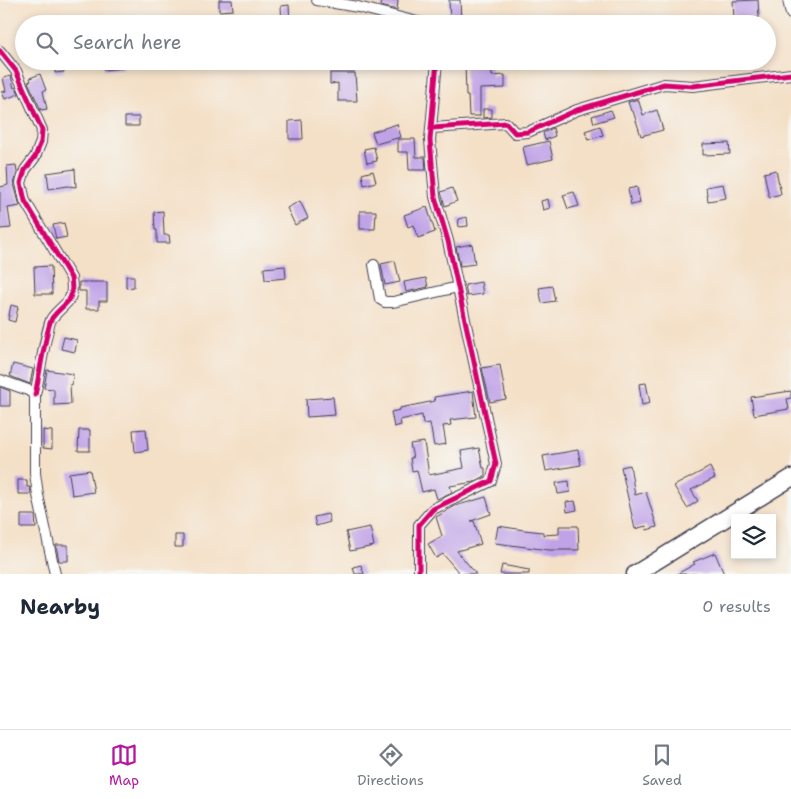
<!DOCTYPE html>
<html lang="en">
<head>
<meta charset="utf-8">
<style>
  body { margin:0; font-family:"Shantell Sans",sans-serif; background:#f6f6f7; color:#1f2937 }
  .controls { position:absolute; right:15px; bottom:15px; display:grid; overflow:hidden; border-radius:0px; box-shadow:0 2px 8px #0003 }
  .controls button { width:45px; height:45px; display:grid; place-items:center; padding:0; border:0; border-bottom:1px solid #e0e1e3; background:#fff; color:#1f2937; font:25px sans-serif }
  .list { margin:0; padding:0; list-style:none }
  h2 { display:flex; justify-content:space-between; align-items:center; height:65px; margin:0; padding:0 20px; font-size:21px }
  h2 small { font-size:16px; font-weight:400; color:#747a83 }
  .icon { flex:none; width:28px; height:28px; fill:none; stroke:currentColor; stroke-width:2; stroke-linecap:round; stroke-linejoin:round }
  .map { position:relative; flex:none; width:791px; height:574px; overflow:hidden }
  .search { position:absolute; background:#fff; box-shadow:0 2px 8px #0003; left:15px; right:15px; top:15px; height:55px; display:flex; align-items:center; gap:12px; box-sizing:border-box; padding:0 18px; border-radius:28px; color:#747a83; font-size:19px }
  .sheet { height:155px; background:#fff }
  nav { display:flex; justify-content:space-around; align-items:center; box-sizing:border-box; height:70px; border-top:1px solid #e0e1e3; background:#fff; font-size:14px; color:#747a83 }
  nav a { display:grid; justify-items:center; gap:2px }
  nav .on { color:#b5179e }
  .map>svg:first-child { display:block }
  .building { fill:#c0a2e7 }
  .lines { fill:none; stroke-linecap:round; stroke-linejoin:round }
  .minor-casing { stroke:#423e50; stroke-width:12 }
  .trunk-casing { stroke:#423e50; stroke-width:19 }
  .minor { stroke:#fff; stroke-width:10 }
  .trunk { stroke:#fff; stroke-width:16 }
  .cycleway-casing { stroke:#f6f6f2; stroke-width:8 }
  .cycleway { stroke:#d6006c; stroke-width:5 }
</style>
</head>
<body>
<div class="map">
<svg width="791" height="574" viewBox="0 0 791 574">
  <rect width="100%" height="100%" fill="#f6f6f2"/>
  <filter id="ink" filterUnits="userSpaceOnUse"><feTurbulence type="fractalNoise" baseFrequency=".02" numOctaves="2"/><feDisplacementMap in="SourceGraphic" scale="10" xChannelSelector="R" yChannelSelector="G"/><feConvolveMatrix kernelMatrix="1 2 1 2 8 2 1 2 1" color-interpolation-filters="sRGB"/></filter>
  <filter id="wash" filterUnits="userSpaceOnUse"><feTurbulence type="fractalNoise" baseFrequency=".0096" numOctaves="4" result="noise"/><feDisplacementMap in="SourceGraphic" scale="20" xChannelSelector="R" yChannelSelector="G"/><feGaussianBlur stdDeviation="1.12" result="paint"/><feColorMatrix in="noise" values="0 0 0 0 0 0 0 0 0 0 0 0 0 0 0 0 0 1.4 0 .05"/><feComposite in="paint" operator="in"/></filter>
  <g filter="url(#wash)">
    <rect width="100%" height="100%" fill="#f4e0c7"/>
    <g id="blocks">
      <path class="building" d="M219,0h13l1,10 -14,1z
        M382,0h16l-1,10 -16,-4z
        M449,0h11l1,21h-11z
        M758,0l1,18 -25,1 -1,-18z
        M289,5l1,19h-8l-1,-18z
        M54,61h8l2,11 -9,1z
        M104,61h19v7l-19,2z
        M491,61l1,15 13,-1v13l-25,1v27h-11l-1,-20h-2l-1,-34z
        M330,73h25l2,28h-19v-18l-8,1z
        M40,74l6,16 -3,1 4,18 -6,1 -13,-28 3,-1 -1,-3z
        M11,76l3,12 2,-1 3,7 -14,5 -3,-7 4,-1 -3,-13z
        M638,99l5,16 14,-5 6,20 -22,6 -8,-25h-2l-3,-9z
        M483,109h9v8l-9,1z
        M611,110l3,7 -20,6 -2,-7z
        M125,117h14v9h-14z
        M302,120l1,19h-14v-18z
        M397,124l4,13 -25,7 -4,-12z
        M600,126l3,9 -15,5 -3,-9z
        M553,128l2,8 -10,4 -2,-7z
        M398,139h17l1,18h9l1,13h-17l-1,-18h-10z
        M549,141l4,18 -26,6 -4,-18z
        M729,143l1,11 -27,1v-11z
        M374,147l3,14 -10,2 -3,-14z
        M16,165l1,8 -3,11 6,22 -12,2 3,20 -11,1v-42l8,-2 -1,-19z
        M75,169l1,18 -8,-1 -19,3 -2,-16z
        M776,170l5,24 -12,3 -5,-24z
        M373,171l3,11 -12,3 -2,-11z
        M723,184l3,14 -18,3 -2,-14z
        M637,187l3,16 -9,2 -3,-16z
        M452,188l5,13 -12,5 -4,-14z
        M574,192l5,14 -11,3 -5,-14z
        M548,199l2,9 -7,2 -2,-9z
        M300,201l8,17 -13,7 -8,-17z
        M427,207l8,25 -17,6 -5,-13 -5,2 -4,-12z
        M163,211l1,24h5l1,8h-13v-13h-2l-1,-18z
        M360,211h16l-1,18h-15z
        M467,217l1,9 -9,1 -1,-8z
        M64,223l3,14 -11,2 -3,-14z
        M472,244l3,20 -15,2 -4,-19z
        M395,261l5,21 -15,3 -4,-21z
        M51,266l1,28h-17l-1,-27z
        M285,266l1,12 -21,2 -1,-12z
        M126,276h8v11l-8,1z
        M426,278l2,9 -22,5 -2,-10z
        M79,282h28v19h-8v8h-13v-18h-7z
        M481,282l2,12 -16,2 -2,-11z
        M552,286l3,15 -13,2 -3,-15z
        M11,305l7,2 -3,15 -7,-2z
        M64,337l13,3 -2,12 -14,-3z
        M13,364l20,5 -3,15 -20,-8z
        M500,365l6,34 -16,3 -8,-34z
        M47,370l26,4 -1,11 -2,-1 1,20 -17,1v-16l-10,-1z
        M646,383l4,20 -8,2 -3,-21z
        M0,387l10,4v15h-10z
        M473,391l3,26 -26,3 1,5 -8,1 3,18 -12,2 -4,-23 -7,1 -1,-9 -22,5 1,5 -7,2 -3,-15 9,-2v-2l35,-7 -1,-4z
        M791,391v7l-4,1 2,10 -35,6 -3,-18z
        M333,397l2,18 -28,2 -1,-18z
        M146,429l2,21 -13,2 -2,-22z
        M43,430l9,1v18l-9,-1z
        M79,430h11v21h-12z
        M424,442l5,33 35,-7 -3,-17 18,-3 4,20h2v8l-11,6 -24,4 2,6 -15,7 -3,-10 -12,3 -5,-22 -5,1 -2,-13h3l-3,-14z
        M578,450l3,15 -35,6 -3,-15z
        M630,465l5,30 11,-3 11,35 -10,3 -1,-4 -11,3 -14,-62z
        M710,467l5,11 -24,12 7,11 -11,7 -13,-22z
        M90,470l4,22 -22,3 -3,-22z
        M18,480h9v7h3l1,7h-13z
        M569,481l1,11 -12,2 -2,-11z
        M486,497l5,17 -20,7h3l7,23 -24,7 19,23h-16l-17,-20 -7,4 -8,-14 14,-8 -6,-19 19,-11z
        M575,501l2,9 -10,2 -1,-10z
        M328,514l2,8 -14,4 -2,-9z
        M21,515h14l1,13h-15z
        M498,526l26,4 19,2v3l16,-1v-8h19l1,24h-30l-54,-7z
        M370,527l4,19 -24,5 -4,-19z
        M175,535h8v12h-8z
        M56,545h12v16h-9z
        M715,553l9,21h-47l18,-10 -2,-2z
        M361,565l3,9h-9l-2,-7z
        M502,565l27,5v4h-29z"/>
    </g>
  </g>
  <g filter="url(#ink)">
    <use href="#blocks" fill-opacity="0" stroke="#423e50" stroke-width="1"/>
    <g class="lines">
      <g class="minor-casing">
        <path id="minor" d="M317,0l41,7 67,17
          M788,0l3,14
          M0,51l16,20 26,59 -1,12 -6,15 -10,13 -4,13 4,18 46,77c4,26 -6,23 -19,40 -5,6 -14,65 -17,77
          M432,128l74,-5 9,10 13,-1 49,-22 87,-26 29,2 98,-12
          M374,265l6,34 5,3h8l65,-15
          M0,380l28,10 7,5v78l3,22 17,79
          M419,574v-49l14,-16 58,-28 5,-17 -48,-223 -13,-44 -5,-57 7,-79"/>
      </g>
      <g class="trunk-casing">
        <path id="trunk" d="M635,574l156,-96"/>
      </g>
      <use href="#minor" class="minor"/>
      <use href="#trunk" class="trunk"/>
      <g class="cycleway-casing">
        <path id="cycleway" d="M0,51l16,20 26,59 -1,12 -6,15 -10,13 -4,13 4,18 46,77c4,26 -6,23 -19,40 -5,6 -14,65 -17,77
          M432,128l74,-5 9,10 13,-1 49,-22 87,-26 29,2 98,-12
          M419,574v-49l14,-16 58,-28 5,-17 -48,-223 -13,-44 -5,-57 7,-79"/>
      </g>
      <use href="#cycleway" class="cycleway"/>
    </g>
  </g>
</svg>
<div class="controls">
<button><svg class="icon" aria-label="layers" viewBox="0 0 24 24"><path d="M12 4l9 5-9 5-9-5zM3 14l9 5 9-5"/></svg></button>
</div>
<div class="search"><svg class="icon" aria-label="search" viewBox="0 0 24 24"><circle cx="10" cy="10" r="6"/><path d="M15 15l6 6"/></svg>Search here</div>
</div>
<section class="sheet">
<h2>Nearby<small>0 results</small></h2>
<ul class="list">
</ul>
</section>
<nav>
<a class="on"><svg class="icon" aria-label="map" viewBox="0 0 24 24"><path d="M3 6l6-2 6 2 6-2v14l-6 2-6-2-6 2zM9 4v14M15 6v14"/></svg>Map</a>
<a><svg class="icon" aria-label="directions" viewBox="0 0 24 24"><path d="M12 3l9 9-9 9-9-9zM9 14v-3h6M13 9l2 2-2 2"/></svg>Directions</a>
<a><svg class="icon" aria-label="saved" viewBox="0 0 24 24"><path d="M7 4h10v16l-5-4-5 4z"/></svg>Saved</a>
</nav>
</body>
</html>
